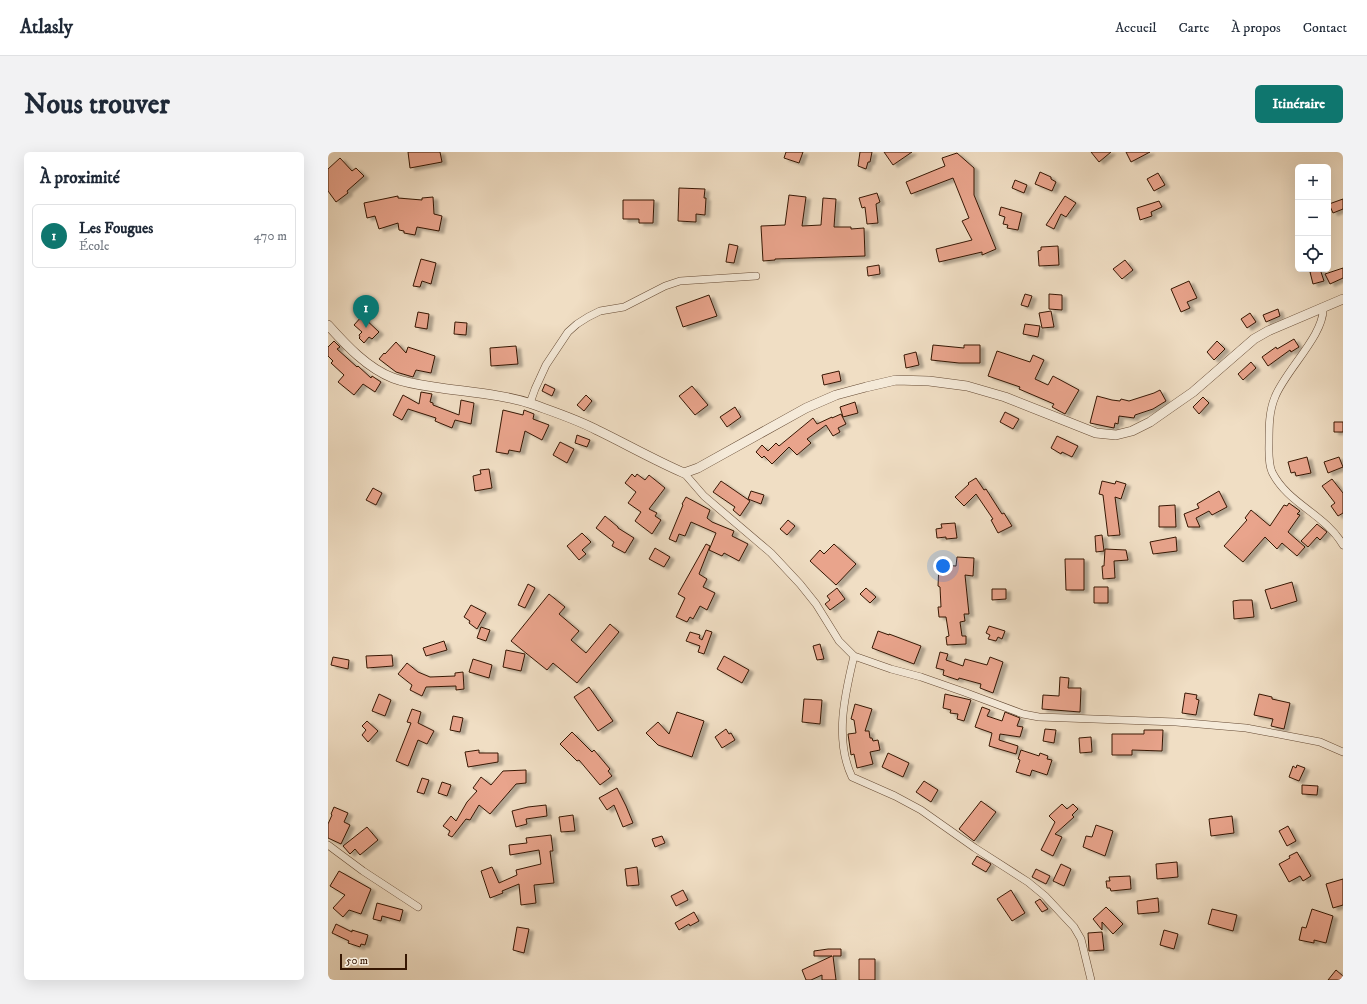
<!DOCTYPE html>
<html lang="fr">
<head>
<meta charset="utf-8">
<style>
  body { margin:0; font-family:"IM FELL DW Pica",serif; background:#f2f2f3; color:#1f2937 }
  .controls { position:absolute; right:12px; top:12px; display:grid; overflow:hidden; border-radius:6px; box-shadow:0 4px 16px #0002 }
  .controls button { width:36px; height:36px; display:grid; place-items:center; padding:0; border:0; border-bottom:1px solid #e0e1e3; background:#fff; color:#1f2937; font:20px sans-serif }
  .scale { position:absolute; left:12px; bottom:10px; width:67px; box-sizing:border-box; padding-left:4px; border:2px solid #361703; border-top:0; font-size:11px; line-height:14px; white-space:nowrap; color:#361703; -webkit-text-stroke:3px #f5ead9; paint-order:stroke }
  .you { position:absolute; left:615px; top:414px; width:14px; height:14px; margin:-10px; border:3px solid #fff; border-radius:50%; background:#1a73e8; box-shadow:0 0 0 6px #1a73e833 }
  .badge { display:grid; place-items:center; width:26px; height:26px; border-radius:50%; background:#0f766e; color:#fff; font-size:13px; font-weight:700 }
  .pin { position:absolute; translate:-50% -33px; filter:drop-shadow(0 1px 2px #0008) }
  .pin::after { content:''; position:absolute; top:21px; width:14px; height:12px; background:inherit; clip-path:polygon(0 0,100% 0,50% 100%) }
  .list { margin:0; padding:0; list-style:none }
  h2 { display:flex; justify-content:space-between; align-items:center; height:52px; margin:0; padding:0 16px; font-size:17px }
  h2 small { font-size:13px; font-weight:400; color:#747a83 }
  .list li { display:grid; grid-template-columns:26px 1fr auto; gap:12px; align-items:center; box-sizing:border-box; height:64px; margin:0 8px 8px; padding:0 8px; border:1px solid #e0e1e3; border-radius:6px }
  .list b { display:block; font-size:15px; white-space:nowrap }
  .list p { margin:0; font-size:13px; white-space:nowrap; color:#747a83 }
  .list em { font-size:13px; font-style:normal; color:#747a83 }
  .icon { flex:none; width:22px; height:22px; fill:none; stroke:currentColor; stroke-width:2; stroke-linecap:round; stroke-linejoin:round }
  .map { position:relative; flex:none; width:1015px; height:828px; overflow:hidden; border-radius:6px }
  header { display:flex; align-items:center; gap:24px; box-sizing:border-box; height:56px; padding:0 20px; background:#fff; border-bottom:1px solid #e0e1e3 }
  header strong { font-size:19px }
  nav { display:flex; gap:22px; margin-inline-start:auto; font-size:14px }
  .intro { display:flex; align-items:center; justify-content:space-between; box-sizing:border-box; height:96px; padding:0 24px }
  h1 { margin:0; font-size:28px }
  .button { padding:10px 18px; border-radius:6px; background:#0f766e; color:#fff; font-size:14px; font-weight:700 }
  main { display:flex; gap:24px; padding:0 24px }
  aside { flex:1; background:#fff; border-radius:6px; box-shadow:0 4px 16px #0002 }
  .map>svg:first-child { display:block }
  .building { fill:#e9a48c; stroke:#361703; filter:url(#shadow) }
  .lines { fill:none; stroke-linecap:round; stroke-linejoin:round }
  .minor-casing { stroke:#644933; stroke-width:8 }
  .tertiary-casing { stroke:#644933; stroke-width:10 }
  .minor { stroke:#f5ead9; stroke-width:7 }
  .tertiary { stroke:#f5ead9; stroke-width:9 }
</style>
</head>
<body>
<header>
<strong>Atlasly</strong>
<nav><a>Accueil</a><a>Carte</a><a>À propos</a><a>Contact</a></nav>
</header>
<div class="intro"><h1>Nous trouver</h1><a class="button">Itinéraire</a></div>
<main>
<aside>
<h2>À proximité<small></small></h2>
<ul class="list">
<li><span class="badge">1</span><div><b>Les Fougues</b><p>École</p></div><em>470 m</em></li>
</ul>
</aside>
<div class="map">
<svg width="1015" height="828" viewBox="0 0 1015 828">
  <defs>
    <filter id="shadow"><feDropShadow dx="4.5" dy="2.5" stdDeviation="1" flood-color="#0004"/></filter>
  </defs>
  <rect width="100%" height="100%" fill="#f0dec4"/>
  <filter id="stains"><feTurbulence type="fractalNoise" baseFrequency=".005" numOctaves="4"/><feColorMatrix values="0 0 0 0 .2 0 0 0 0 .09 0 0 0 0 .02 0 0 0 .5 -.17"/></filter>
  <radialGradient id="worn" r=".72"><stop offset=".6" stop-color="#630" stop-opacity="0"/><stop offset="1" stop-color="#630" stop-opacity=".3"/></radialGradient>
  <path class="building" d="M80,0h32l2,10 -32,6z
    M458,0h17l-4,11 -15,-5z
    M532,0h12l-2,10h-2l-2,7 -8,-3z
    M556,0h28l-19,13z
    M763,0h20l-12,10z
    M798,0h24l-19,10z
    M629,1l17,15v27l22,54 -14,6v-3l-43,10 -3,-13 36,-9 -10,-19 7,-3 -16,-40 -42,16 -5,-12 39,-16 -3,-8z
    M12,6l12,13 4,-3 8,8 -17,15 1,2 -12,9 -8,-11v-22z
    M712,20l11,5v2l5,3 -4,9 -17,-7z
    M830,21l7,12 -11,6 -7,-12z
    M687,28l12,5 -3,8 -12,-5z
    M351,36l26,1 -1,9h2l-1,17 -9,-1v8l-18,-1z
    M549,41l3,9 -4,2 2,19 -11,1 -2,-17 -3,1 -3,-10z
    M461,43l17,2 -4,29 19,-1 2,-27 13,1 -2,28h17v2l13,-1 1,28 -90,3v1l-12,1 -2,-35 24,-1z
    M70,44v2l24,2v-2l11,-1 1,17 8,2 -3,15 -22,-4 -2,8 -11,-2v-2l-5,-1 -1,-7 -19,6 -4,-13 -8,2 -3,-15z
    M737,44l11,7 -10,14 -5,-3 -7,15 -8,-4z
    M1015,47v10l-10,4 -4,-9z
    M295,48h31l-1,23h-14v-4h-16z
    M831,49l3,6 -11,5 1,4 -12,4 -3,-12z
    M673,55l21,6 -4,17 -11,-2 1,-3 -5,-1 2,-7 -6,-2z
    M401,92l9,2 -4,17 -8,-1z
    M730,94l1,19 -20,1 -1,-15 3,-1v-3z
    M93,107l15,4 -5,21 -9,-3 -2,6 -7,-1z
    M797,108l8,10 -11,9 -9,-10z
    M551,113l1,9 -12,2 -1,-9z
    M1015,116v10l-13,6 -5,-10z
    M992,117l4,12 -11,3 -3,-12z
    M861,129l8,17 -10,4 3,6 -9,4 -10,-23z
    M697,142l7,2 -4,11 -7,-2z
    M721,142l13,1v15l-13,-1z
    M381,143l8,21 -34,11 -7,-20z
    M950,157l2,7 -14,6 -3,-7z
    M723,159l3,16 -12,1 -3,-15z
    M90,160l11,2 -2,15 -12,-2z
    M922,161l6,9 -9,6 -6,-9z
    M34,164l17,16 -7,7 -3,-2 -5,6 -5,-5 1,-1 -1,-2 3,-3 -8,-7z
    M127,170l12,1 -1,12 -12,-1z
    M697,172l15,2 -2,11 -15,-3z
    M966,187l5,8 -8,5 -1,-2 -22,16 -6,-9 14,-10 1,2z
    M6,189l6,6 -3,2 20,18 1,-1 13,12 1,-2 9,6 -6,10 -12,-8 -9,11 -16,-13 6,-7 -13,-12 2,-2 -5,-5v-9z
    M889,189l8,8 -11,11 -7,-8z
    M68,190l10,11 2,-6 27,9 -4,17 -15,-3 -3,7 -17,-5 -17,-13 5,-6 1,1z
    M605,193l31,3v-3h16v18h-21l-28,-3z
    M188,194l2,18 -27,2 -1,-18z
    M669,199l33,11 3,-7 11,5 -9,19 13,6 5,-9 26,14 -14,24 -13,-7 2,-3 -35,-15 1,-2 -32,-11z
    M588,200l3,13 -13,3 -2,-13z
    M923,210l5,6 -13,12 -5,-6z
    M511,219l2,10 -17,4 -2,-10z
    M217,232l10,5 -3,7 -10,-5z
    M364,234l16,19 -13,10 -16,-19z
    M832,238l6,11 -13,8 -18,6 -1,3 -15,-2 -1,8 -3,-1 -1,5 -24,-5 7,-27 15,4 8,1 1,-2 8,2 25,-8z
    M93,240l11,2 -2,8 3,1v2l26,10 2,-15 13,3 -3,21 -16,-4 -3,8 -17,-7 1,-3 -28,-9 -6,11 -9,-5 10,-20 16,9z
    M258,243l6,6 -8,10 -7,-6z
    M875,245l6,6 -10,11 -6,-7z
    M527,250l3,11 -15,4 -3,-10z
    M407,255l6,10 -14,10 -7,-10z
    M175,258l20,5 1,-5 10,4 -1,5 16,6 -7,15 -17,-9 -5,21 -11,-2 -1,4 -12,-2z
    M677,260l14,7 -6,10 -13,-7z
    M513,262l5,10 -8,4 2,4 -7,4 -7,-11 -19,14 4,4 -14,12 -8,-8 -17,17 -8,-8 -2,2 -6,-6 6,-7 6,6 8,-8 3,3 34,-28 4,6 15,-7v1z
    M1006,270h9v10h-9z
    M249,283l13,5 -3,7 -12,-4z
    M729,284l21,10 -6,11 -10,-5 -1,2 -10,-6z
    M232,290l14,7 -7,14 -14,-8z
    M979,305l4,16 -15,3 -1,-4 -4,1 -3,-11z
    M1011,305l4,10 -15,6 -4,-11z
    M161,317l3,19 -17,3 -2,-15 8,-2 -1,-4z
    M304,322l3,3 2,-3 8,6 4,-5 16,13 -16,21 8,4 -2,3 6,4 -9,14 -17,-13 6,-9 -13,-9 8,-11 -11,-9z
    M648,326l8,12 2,-1 16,25 2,-1 8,13 -14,7 -7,-13 2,-1 -17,-25 -12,12 -9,-9 14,-13 -1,-1z
    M1004,327l11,14v20l-5,3 -7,-10 4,-3 -13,-17z
    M393,329l29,20 -10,15 -7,-6 2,-3 -22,-15z
    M774,329l13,3 1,-3 10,3 -5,15 -6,-2 5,38 -12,1 -5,-41 -4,-1z
    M45,336l9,5 -6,12 -10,-5z
    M423,339l13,4 -3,9 -13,-5z
    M891,339l8,16 -15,8 -3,-4 -13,7 4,9h-12l-4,-13 15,-6 -2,-4z
    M358,345l24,13 -3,8 5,4 22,9 -2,5 16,8 -9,17 -15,-8 -2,3 -13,-6 7,-17 -25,-11 -6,14 -6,-2 -3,8 -7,-3 14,-34 -1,-1z
    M961,351l11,8 -3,3 3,1 -12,17 17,15 -8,9 -15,-13 -5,6 -12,-12 -22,25 -19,-16 23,-26 -2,-2 6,-8 19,16 14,-21 3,1z
    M847,353l1,22h-17v-21z
    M277,364l13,11v1l16,10 -9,15 -13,-7 2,-4 -18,-14z
    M460,368l7,6 -8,9 -7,-6z
    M627,371l2,15 -11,1v-2l-9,1 -1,-9 6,-1 -1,-4z
    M989,372l10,8 -7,8 -3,-3 -9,10 -7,-6z
    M254,381l9,9 -9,8 4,4 -7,6 -12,-14z
    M774,383l2,16 -8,1 -1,-16z
    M848,385l1,14 -24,3 -3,-12z
    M378,392l4,2 -11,28 8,5 -4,8 12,6 -8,17 -7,-4 -7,13 -3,-2 -3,5 -11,-5 9,-19 -7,-4z
    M506,392l22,20 -20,21 -26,-24 10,-11 4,4z
    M327,396l15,9 -6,10 -15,-8z
    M777,397l21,1 2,10 -14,1 1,17 -12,1 -1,-13h2z
    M629,405l17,1 -1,18 -8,-1 4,39h-5l1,7 -5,1 2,14h4v8l-19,1 -1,-8 3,-1 -3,-19h-7l-1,-10h3l-1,-20 -2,-1 1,-21 17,1z
    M737,407h19v31h-18z
    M964,430l5,19 -26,8 -6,-19z
    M200,432l7,4 -10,20 -7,-3z
    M766,435h14v16h-14z
    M509,436l8,11 -15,11 -5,-6 5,-4 -3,-4z
    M538,436l10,9 -6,6 -10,-9z
    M664,437h14v10l-14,1z
    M221,442l16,13 -6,7 20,17 -8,9 15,13 24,-29 9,8 -42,51 -24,-20 -6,7 -36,-29z
    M912,448h12l2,17 -20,2 -1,-18z
    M143,453l15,8 -9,16 -8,-6 1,-2 -6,-4z
    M661,474l16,5 -3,8 -4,-2 -2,4 -8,-2 2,-4 -4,-2z
    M153,475l9,3 -4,11 -9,-3z
    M378,478l6,2 -8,22 -6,-2 2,-6 -14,-5 4,-9 10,3 -1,3 3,2z
    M550,479l11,4v-1l32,12 -7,18 -42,-16z
    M116,489l3,9 -21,6 -3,-8z
    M492,492l4,15 -7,1 -4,-14z
    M178,498l19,4 -4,17 -18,-4z
    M612,500l8,2 -2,6 17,6 2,-7 22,6 3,-8 13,5 -10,31 -13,-5 1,-4 -22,-6 -1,2 -15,-5 1,-5 -8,-2z
    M64,503l1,11 -26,2 -1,-12z
    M396,504l25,14 -7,13 -25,-14z
    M5,505l16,3 -1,9 -17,-4z
    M145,507l19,6 -3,13 -20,-6z
    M79,511l11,9 12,5 25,-1v-3l8,-1 1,17 -8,1v-4l-30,1 -4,9 -12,-6 2,-5 -14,-11z
    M732,525l9,1 -1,10h13l-1,24 -38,-3 1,-14 16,1z
    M261,535l24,34 -15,10 -24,-34z
    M857,541l12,2 -1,4 3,1 -3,15 -14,-2z
    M51,542l12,6 -6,16 -13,-5z
    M617,542l26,6 -7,21 -7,-2 1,-5 -8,-1 1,-3 -8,-2z
    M931,542l13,3v2l18,4 -6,26 -13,-3 2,-7 -19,-4z
    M476,547l18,1 -2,24 -18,-2z
    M527,552l17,5 -7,22h4l1,7h2l1,3 5,-1 2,10 -10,2 3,12 -16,4 -3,-14 -3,1 -3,-21 8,-1 -2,-13 -3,-1z
    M654,555l8,3 -3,6 15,5 3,-9 15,6 -3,8 6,1 -3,10 -20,-3 -1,6 19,6 -2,8 -27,-8 3,-13 -17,-6z
    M84,557l9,3 -3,11 16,8 -7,13 -9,-4 -10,26 -12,-5 15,-38 -4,-1z
    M349,560l27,9 -12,36 -34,-12 -12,-12 12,-11 11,12z
    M125,564l10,2 -3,14 -10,-2z
    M39,569l11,10 -10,11 -6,-7 4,-5 -4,-4z
    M398,577l3,5 2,-1 4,7 -13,8 -7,-11z
    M717,577l11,1 -2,13 -11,-2z
    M816,578h19l-1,21 -30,-1v5h-20v-21h32z
    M244,580l20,20 2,-2 16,19 -2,2 4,5 -12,9 -21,-25 -2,1 -17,-17z
    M763,585l1,15 -12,1 -1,-15z
    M151,598v3h19v9l-30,5 -3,-15z
    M693,598l18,6 1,-3 8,3 -1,3 5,1 -5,15 -15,-5 -2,6 -14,-4 4,-12 -2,-1z
    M560,601l21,10 -6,14 -21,-10z
    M969,613l8,3 -6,13 -10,-4 4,-11 3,2z
    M198,618v13l-10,1 -26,30 -11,-9 -9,15 -4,-1 -14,18 -4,-2 2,-4 -7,-5 8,-10 5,5 11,-19 10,-11 -4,-3 8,-11 10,8 12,-14z
    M94,626l7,2 -5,14 -7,-2z
    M596,629l14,9 -7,12 -15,-10z
    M114,630l9,3 -4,11 -9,-3z
    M974,633l16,1 -1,9 -15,-1z
    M289,636l9,18 7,17 -10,4 -9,-22 -7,5 -8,-12z
    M653,649l15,11 -22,29 -15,-12z
    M734,652l5,5 6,-5 5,5 -6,6 2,2 -19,17 7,3 -9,19 -12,-6 14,-28 -6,-6z
    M218,653l1,11 -21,3 1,5 -11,3 -4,-16 16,-4z
    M6,655l14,6 -4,9 6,3 -9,19 -13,-6v-14l4,-9 -1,-1z
    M245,663l2,16 -14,1 -2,-15z
    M904,664l2,17 -23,3 -2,-17z
    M768,673l17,6 -8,25 -22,-9 3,-11 6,1z
    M960,674l8,15 -9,5 -8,-15z
    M39,675l11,13 -18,15 -5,-6 -5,5 -7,-8z
    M223,683l2,16h-3l4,32 -20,2 2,18 -15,2 -2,-21 -17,7 1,2 -13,5 -9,-27 11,-4 7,16 18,-8 -1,-5 25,-6 -2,-14 -29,5 -1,-10 18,-2 -1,-5z
    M334,684l3,7 -10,4 -3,-8z
    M969,700l14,24 -8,5 -3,-5 -11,6 -10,-18 11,-6 -1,-2z
    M649,704l14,8 -5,8 -14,-8z
    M849,710l1,15 -21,2 -1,-15z
    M733,712l10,5 -7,17 -11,-5z
    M309,715l2,18 -12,1 -2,-17z
    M708,717l14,7 -4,8 -14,-7z
    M11,719l32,18 -10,25 -12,-4 -6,7 -10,-9 12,-13 -15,-9z
    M802,724l1,13 -20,2 -1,-3h-3l-1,-7h4l-1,-4z
    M1015,727v26l-10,3 -7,-24z
    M355,738l5,10 -12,6 -5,-10z
    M683,738l14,23 -13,8 -15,-22z
    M830,746l1,14 -21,2 -1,-13z
    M712,747l8,10 -6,3 -7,-10z
    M49,751l26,7 -3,11 -18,-5 -1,5 -8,-2z
    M778,755l17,17 -10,10 -11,-12v8l-9,-11z
    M884,757l25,6 -4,16 -25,-7z
    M984,757l21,7 -7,27 -12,-3v3l-15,-3 3,-13 4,1z
    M366,760l5,9 -9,5 -1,-2 -10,6 -4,-7z
    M8,772l16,8v-2l16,5 -3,10 -4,-1 -1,3 -12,-4 1,-2 -17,-8z
    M189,775l12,2 -5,24 -11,-3z
    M836,778l14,4 -4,15 -14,-4z
    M774,780l2,18 -15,1 -1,-18z
    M500,797h13v7h-8l3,24h-14v-5l-11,5h-5l-4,-10 30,-14h-18v-5z
    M531,807h16v21h-16z
    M1008,818l7,6v4h-15z"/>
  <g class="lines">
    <g class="minor-casing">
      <path id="minor" d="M995,156c2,26 -38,63 -48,89 -6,14 -6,30 -6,45 0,9 -1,21 3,30 16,32 53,42 71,73
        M202,251l5,-14 11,-24 22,-33 9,-8 11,-7 12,-6 24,-4 41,-21 15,-5 76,-5
        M356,321l20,23 67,57 29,31 16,20 23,37 15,15 37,13 30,8 43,15 59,22 16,3 137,5 70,6 74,14 23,10
        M526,504c-9,38 -20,83 -2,121l43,19 26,14 54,38 53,34 17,14 29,31 7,12 10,41
        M0,693l35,26 55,36"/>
    </g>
    <g class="tertiary-casing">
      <path id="tertiary" d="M0,173c18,20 39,43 65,53 13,5 27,7 41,9 32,5 68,7 98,17 22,8 44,15 65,26 29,14 57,30 87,43l14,-5 108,-60 30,-13 30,-8 30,-7 33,1 38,5 38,11 91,36 20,2 16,-4 18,-9 20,-14 23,-16 61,-53 14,-8 75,-32"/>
    </g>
    <use href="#minor" class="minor"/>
    <use href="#tertiary" class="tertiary"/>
  </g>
  <rect width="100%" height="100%" filter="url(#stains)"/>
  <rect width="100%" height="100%" fill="url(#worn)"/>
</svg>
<div class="controls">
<button>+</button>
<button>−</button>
<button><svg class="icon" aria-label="locate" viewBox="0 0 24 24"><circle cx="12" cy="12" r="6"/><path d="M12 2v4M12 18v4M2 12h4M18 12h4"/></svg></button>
</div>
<div class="scale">50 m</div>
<div class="you"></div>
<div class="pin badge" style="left:38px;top:176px">1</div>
</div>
</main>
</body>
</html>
